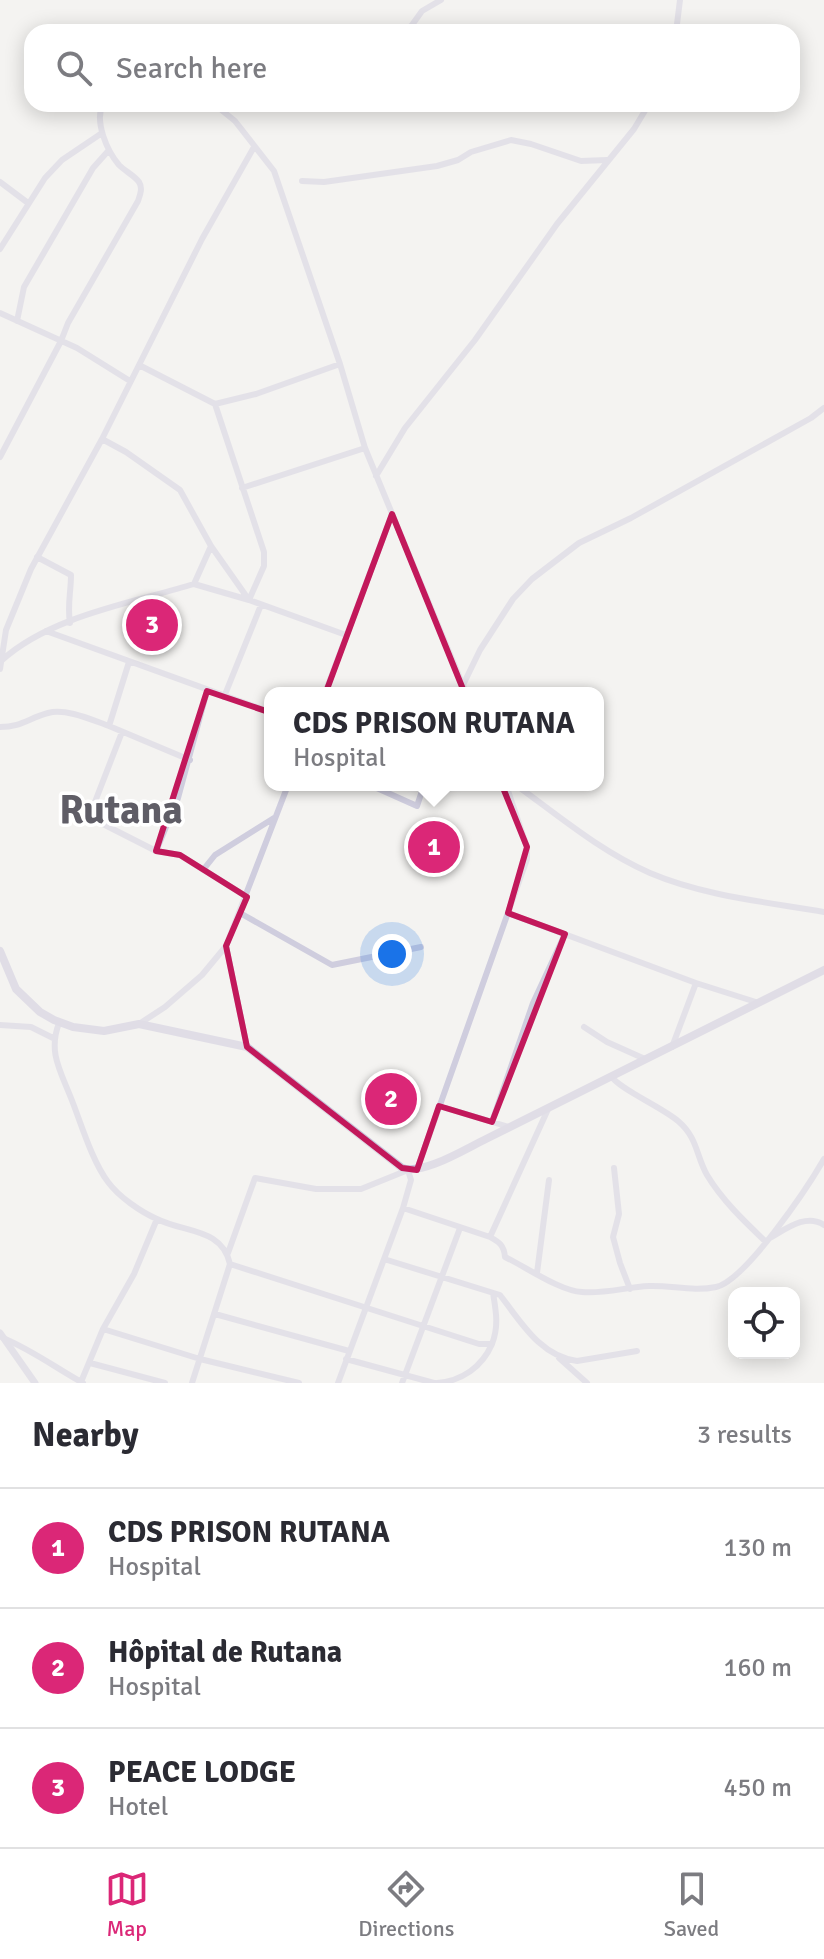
<!DOCTYPE html>
<html lang="en">
<head>
<meta charset="utf-8">
<style>
  body { margin:0; font-family:Signika,sans-serif; background:#f2f2f3; color:#2b2b33 }
  .controls { position:absolute; right:24px; bottom:24px; display:grid; overflow:hidden; border-radius:16px; box-shadow:0 4px 20px #0003 }
  .controls button { width:72px; height:72px; display:grid; place-items:center; padding:0; border:0; border-bottom:2px solid #e1e1e2; background:#fff; color:#2b2b33; font:40px sans-serif }
  .you { position:absolute; left:392px; top:954px; width:28px; height:28px; margin:-20px; border:6px solid #fff; border-radius:50%; background:#1a73e8; box-shadow:0 0 0 12px #1a73e833 }
  .badge { display:grid; place-items:center; width:52px; height:52px; border-radius:50%; background:#db2777; color:#fff; font-size:26px; font-weight:700 }
  .pin { position:absolute; translate:-50% -50%; border:4px solid #fff; box-shadow:0 2px 8px #0006 }
  .popup { position:absolute; left:264px; top:687px; width:340px; height:104px; box-sizing:border-box; display:grid; place-content:center; border-radius:16px; background:#fff; filter:drop-shadow(0 2px 6px #0005); font-size:26px; white-space:nowrap; color:#7c7c81 }
  .popup b { font-size:30px; color:#2b2b33 }
  .popup::after { content:''; position:absolute; left:50%; top:100%; margin-left:-16px; border:16px solid transparent; border-top-color:#fff }
  .list { margin:0; padding:0; list-style:none }
  h2 { display:flex; justify-content:space-between; align-items:center; height:104px; margin:0; padding:0 32px; font-size:34px }
  h2 small { font-size:26px; font-weight:400; color:#7c7c81 }
  .list li { display:grid; grid-template-columns:52px 1fr auto; gap:24px; align-items:center; box-sizing:border-box; height:120px; padding:0 32px; border-top:2px solid #e1e1e2 }
  .list b { display:block; font-size:30px; white-space:nowrap }
  .list p { margin:0; font-size:26px; white-space:nowrap; color:#7c7c81 }
  .list em { font-size:26px; font-style:normal; color:#7c7c81 }
  .icon { flex:none; width:44px; height:44px; fill:none; stroke:currentColor; stroke-width:2; stroke-linecap:round; stroke-linejoin:round }
  .map { position:relative; flex:none; width:824px; height:1383px; overflow:hidden }
  .search { position:absolute; background:#fff; box-shadow:0 4px 20px #0003; left:24px; right:24px; top:24px; height:88px; display:flex; align-items:center; gap:20px; box-sizing:border-box; padding:0 28px; border-radius:24px; color:#7c7c81; font-size:30px }
  .sheet { height:464px; background:#fff }
  nav { display:flex; justify-content:space-around; align-items:center; box-sizing:border-box; height:112px; border-top:2px solid #e1e1e2; background:#fff; font-size:22px; color:#7c7c81 }
  nav a { display:grid; justify-items:center; gap:4px }
  nav .on { color:#db2777 }
  .map>svg:first-child { display:block }
  .lines { fill:none; stroke-linecap:round; stroke-linejoin:round }
  .minor { stroke:#cfcdde; stroke-width:6 }
  .tertiary { stroke:#cfcdde; stroke-width:7 }
  .secondary { stroke:#c7c4da; stroke-width:8 }
  .marked { fill:none; stroke:#c2185b; stroke-width:6; stroke-linejoin:round }
  .labels { text-anchor:middle; dominant-baseline:central; stroke-width:7; stroke-linejoin:round; paint-order:stroke }
  .town-label { font-size:40px; font-weight:bold; fill:#5f5d66; stroke:#fff }
</style>
</head>
<body>
<div class="map">
<svg width="824" height="1383" viewBox="0 0 824 1383">
  <rect width="100%" height="100%" fill="#f4f3f1"/>
  <g class="lines">
    <path class="minor" d="M403,32l9,-7 10,-14 19,-11
      M676,32l4,-32
      M214,104l21,17 39,50 66,193 25,84 101,245
      M302,181l22,1 113,-16 21,-6 13,-8 40,-12 20,4 50,17 26,-1
      M0,182l28,21
      M0,249l45,-71 17,-18 40,-27
      M0,313l77,35 53,33
      M17,321l7,-34 69,-119 16,-18
      M139,365l76,39 49,148v14l-15,34 -55,-16
      M215,404l41,-10 84,-30
      M102,439l24,13 54,38 31,56 38,54 97,35
      M0,457l61,-116 7,-18 70,-122c2,-6 5,-13 1,-19 -4,-6 -14,-11 -20,-17 -12,-14 -25,-44 -16,-61
      M376,476l29,-48 70,-88 82,-116 77,-95 15,-25
      M242,488l123,-40
      M37,557l34,18c0,17 -4,31 -1,48
      M46,631l224,81
      M1,661c49,-45 131,-58 193,-77l17,-38
      M0,669l6,-39 25,-61 71,-130 100,-200 52,-92
      M463,685l17,-35 33,-51 19,-20 47,-36 52,-25 180,-100 13,-10
      M325,693l67,-179
      M224,697l37,-92
      M109,726l81,34
      M0,727c21,0 29,-9 48,-14 18,-5 44,7 61,13l20,-64
      M122,732l-29,75v9l6,6 57,29 22,-53 29,-107
      M370,785l47,21 7,-21
      M516,785c43,31 84,66 134,88 54,23 116,29 174,39
      M156,851l24,4 67,42
      M203,870l12,-15 59,-37
      M240,913l92,52 89,-18
      M508,913l188,70 -24,64
      M226,946l21,101
      M696,983l63,20
      M59,1023c-11,29 1,47 12,75 10,25 21,63 37,84 11,15 33,30 49,37 28,14 65,9 73,45l249,80h13c7,-18 4,-33 1,-51
      M139,1024l26,-17 37,-32 24,-29 62,-161
      M0,1025l31,2 22,11
      M584,1027l23,15 38,17
      M611,1076c8,13 51,31 67,45 20,17 18,35 29,54 15,25 37,46 58,66
      M439,1106l70,21
      M492,1122l41,-119 32,-69
      M614,1168l5,46 -6,23 7,26 10,26
      M417,1170l110,-311v-12l-21,-62
      M403,1208l87,29c9,5 14,8 15,20 21,10 55,34 77,35 22,2 45,-5 67,-6 22,-1 44,6 67,1 29,-6 92,-100 108,-128
      M490,1237l59,-130
      M770,1238c16,-9 36,-25 54,-13
      M228,1253l27,-75 61,11h45l47,-19 3,10 -8,28 -65,175
      M384,1259l116,36c21,27 40,61 77,66l60,-10
      M537,1273l12,-93
      M215,1314l134,37
      M103,1329l97,30 99,24
      M3,1338c29,12 53,30 80,45
      M559,1358l28,25
      M346,1359l88,24
      M90,1363l75,20
      M81,1382l22,-53 31,-55 23,-55
      M192,1383l38,-119
      M402,1383l58,-155
      M437,1383c25,-2 45,-16 55,-39"/>
    <path class="tertiary" d="M0,1333l35,50"/>
    <path class="secondary" d="M0,951l16,38 24,23 14,8 19,7 31,4 35,-7 108,23 155,121c22,7 63,-19 84,-29l338,-169"/>
  </g>
  <path d="M0 0H824V1383H0ZM392,514l135,333 -19,66 57,21 -73,188 -53,-16 -22,64 -15,-2 -155,-121 -21,-101 21,-49 -67,-42 -24,-4 51,-160 106,36z" fill="#f4f3f1" fill-opacity=".55" fill-rule="evenodd"/>
  <path class="marked" d="M392,514l135,333 -19,66 57,21 -73,188 -53,-16 -22,64 -15,-2 -155,-121 -21,-101 21,-49 -67,-42 -24,-4 51,-160 106,36z"/>
  <g class="labels">
    <g class="town-label">
      <text x="121" y="810">Rutana</text>
    </g>
  </g>
</svg>
<div class="controls">
<button><svg class="icon" aria-label="locate" viewBox="0 0 24 24"><circle cx="12" cy="12" r="6"/><path d="M12 2v4M12 18v4M2 12h4M18 12h4"/></svg></button>
</div>
<div class="you"></div>
<div class="pin badge" style="left:434px;top:847px">1</div>
<div class="popup"><b>CDS PRISON RUTANA</b>Hospital</div>
<div class="pin badge" style="left:391px;top:1099px">2</div>
<div class="pin badge" style="left:152px;top:625px">3</div>
<div class="search"><svg class="icon" aria-label="search" viewBox="0 0 24 24"><circle cx="10" cy="10" r="6"/><path d="M15 15l6 6"/></svg>Search here</div>
</div>
<section class="sheet">
<h2>Nearby<small>3 results</small></h2>
<ul class="list">
<li><span class="badge">1</span><div><b>CDS PRISON RUTANA</b><p>Hospital</p></div><em>130 m</em></li>
<li><span class="badge">2</span><div><b>Hôpital de Rutana</b><p>Hospital</p></div><em>160 m</em></li>
<li><span class="badge">3</span><div><b>PEACE LODGE</b><p>Hotel</p></div><em>450 m</em></li>
</ul>
</section>
<nav>
<a class="on"><svg class="icon" aria-label="map" viewBox="0 0 24 24"><path d="M3 6l6-2 6 2 6-2v14l-6 2-6-2-6 2zM9 4v14M15 6v14"/></svg>Map</a>
<a><svg class="icon" aria-label="directions" viewBox="0 0 24 24"><path d="M12 3l9 9-9 9-9-9zM9 14v-3h6M13 9l2 2-2 2"/></svg>Directions</a>
<a><svg class="icon" aria-label="saved" viewBox="0 0 24 24"><path d="M7 4h10v16l-5-4-5 4z"/></svg>Saved</a>
</nav>
</body>
</html>
